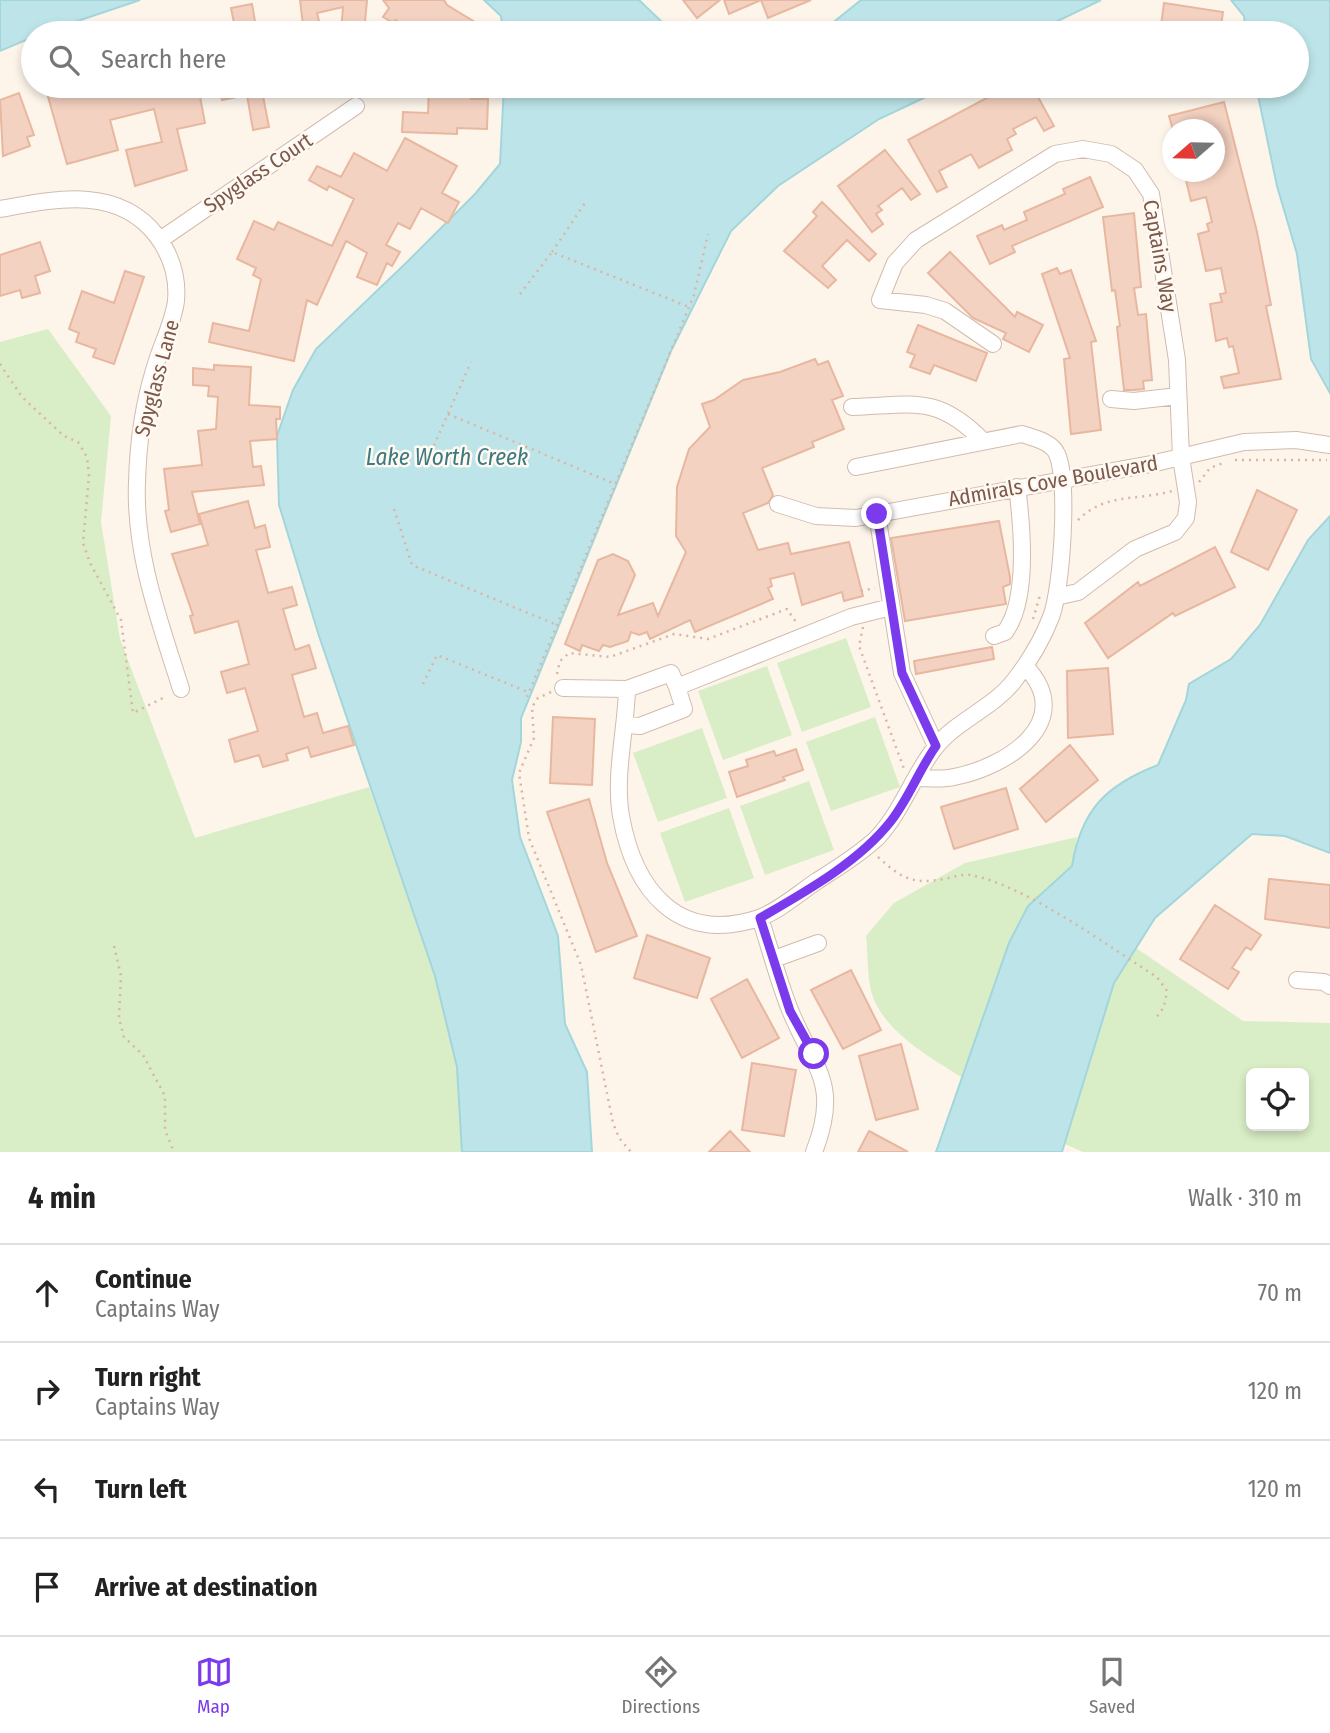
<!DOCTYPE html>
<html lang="en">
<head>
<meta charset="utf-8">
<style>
  body { margin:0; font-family:"Fira Sans Condensed",sans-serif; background:#f6f6f6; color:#222 }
  .controls { position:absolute; right:21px; bottom:21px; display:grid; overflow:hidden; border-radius:10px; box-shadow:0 4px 10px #0003 }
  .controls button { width:63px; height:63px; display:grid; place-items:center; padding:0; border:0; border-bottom:2px solid #e0e0e0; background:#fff; color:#222; font:35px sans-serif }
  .compass { position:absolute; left:1162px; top:119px; width:63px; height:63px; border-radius:50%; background:#fff; box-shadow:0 4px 10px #0003; rotate:250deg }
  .stop { position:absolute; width:21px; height:21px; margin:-16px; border:5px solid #7c3aed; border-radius:50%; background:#fff }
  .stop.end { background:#7c3aed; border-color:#fff; box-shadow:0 2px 7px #0008 }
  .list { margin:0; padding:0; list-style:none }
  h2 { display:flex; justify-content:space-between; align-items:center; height:91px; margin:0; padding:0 28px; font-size:30px }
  h2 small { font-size:23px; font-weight:400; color:#767676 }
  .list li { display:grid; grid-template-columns:46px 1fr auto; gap:21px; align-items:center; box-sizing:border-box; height:98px; padding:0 28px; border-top:2px solid #e0e0e0 }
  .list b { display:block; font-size:26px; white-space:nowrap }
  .list p { margin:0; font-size:23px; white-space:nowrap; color:#767676 }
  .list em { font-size:23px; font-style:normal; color:#767676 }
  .icon { flex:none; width:38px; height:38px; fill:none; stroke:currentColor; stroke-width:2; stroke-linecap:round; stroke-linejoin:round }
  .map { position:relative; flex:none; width:1330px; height:1152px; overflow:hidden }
  .search { position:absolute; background:#fff; box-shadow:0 4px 10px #0003; left:21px; right:21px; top:21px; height:77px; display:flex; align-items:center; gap:18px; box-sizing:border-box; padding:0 24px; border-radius:38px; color:#767676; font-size:26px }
  .sheet { height:483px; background:#fff }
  nav { display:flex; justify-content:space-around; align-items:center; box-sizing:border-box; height:98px; border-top:2px solid #e0e0e0; background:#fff; font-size:19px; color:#767676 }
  nav a { display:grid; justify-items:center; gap:4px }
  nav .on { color:#7c3aed }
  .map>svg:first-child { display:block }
  .green { fill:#d9edc7; fill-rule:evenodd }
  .water { fill:#bde5e9; stroke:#a3d6db; stroke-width:2 }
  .building { fill:#f4d2c1; stroke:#e8b7a0; stroke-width:2 }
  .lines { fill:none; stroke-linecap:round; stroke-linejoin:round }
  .minor-casing { stroke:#d2bbae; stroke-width:18 }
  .path { stroke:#dab5a3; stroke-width:2.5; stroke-dasharray:2 5; stroke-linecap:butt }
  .minor { stroke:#fff; stroke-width:16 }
  .route { stroke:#7c3aed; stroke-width:9 }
  .labels { text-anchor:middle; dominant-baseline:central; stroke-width:5; stroke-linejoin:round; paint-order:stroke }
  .street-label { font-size:21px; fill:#7b594b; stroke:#fff9f2 }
  .water-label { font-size:23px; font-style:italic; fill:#3d7980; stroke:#fff9f2 }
</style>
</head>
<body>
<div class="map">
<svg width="1330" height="1152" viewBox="0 0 1330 1152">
  <rect width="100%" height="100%" fill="#fdf5ea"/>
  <path class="green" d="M48,329l63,87 -10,106 19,117 75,199 174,-51 66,189 22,91 5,85h-462v-810z
    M846,638l25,69 -69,25 -25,-69z
    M767,666l25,69 -69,25 -25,-69z
    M875,717l25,70 -69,24 -25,-69z
    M702,728l25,70 -69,24 -25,-69z
    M809,781l25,69 -69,25 -25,-69z
    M729,808l25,70 -69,24 -25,-69z
    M1077,837l-4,29 -45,40 -67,171c-32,-21 -79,-46 -90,-86 -4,-17 -3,-37 -5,-55l28,-33 71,-40z
    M1136,948l107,73 87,2v129h-247l-18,-8 49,-161zM1251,1073h53v53h-53z"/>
  <path class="water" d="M0,0h140l-98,33h-9v4l-33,14z
    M484,0h155l27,26 17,7h-180l-2,-17z
    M861,0h240l-68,33h-213z
    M1231,0h99v393l-19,-34 -14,-105 -20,-68 -21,-100h41v-53h-51l-2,-17z
    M504,86h445l-70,33 -101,67 -47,45 -60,120 -150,367v24l-9,38 8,57 38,99 7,88 22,48 5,80h-130l-5,-85 -22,-91 -116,-340 -40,-131 -2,-69 16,-46 23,-41 90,-86 69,-69 25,-30z
    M1330,516v337l-45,-17 -33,-2 -97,84 -41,65 -52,169h-126l73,-209 19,-37 44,-40c9,-56 34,-81 86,-101l28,-65 3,-16 42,-25 29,-34 48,-85z"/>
  <path class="building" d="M300,0h67l-3,33h-23l2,-26 -26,6 5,20h-18z
    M383,0h61l3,5 46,28h-85l-12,-13 -4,2 -9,-5 6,-9z
    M683,0h37l-23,18z
    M724,0h87l-43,18 -7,-18 -32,14z
    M1164,3l59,9 -3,21h-60z
    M252,4l5,29h-21l-5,-25z
    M45,86h153l7,37 -28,6 10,41 -52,16 -9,-36 36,-8 -8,-33 -44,11 8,30 -51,14z
    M219,86h46l-3,5 7,36 -16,3 -6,-35 -25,5z
    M429,86h43l-1,13h17l-1,30 -30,-1v6l-55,-2 1,-20 25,1z
    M1009,86h23l22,40 -10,5 -8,-14 -23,12 3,5 -9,5 5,11 -33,18 -8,-14 -32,17 8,16 -10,5 -29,-52z
    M19,93l15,42 -7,2 3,9 -27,10 -3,-56z
    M1224,102l33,130 14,73 -5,1 15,73 -57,9 -3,-11 18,-4 -6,-27 -4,1 -2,-9 -11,3 -6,-37 12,-2 -2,-8 6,-1 -5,-25 -15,3 -8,-37 11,-3 -2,-7 5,-2 -6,-25 -15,4 -7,-29h30v-42h-41l-4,-14z
    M405,138l52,28 -15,27 17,9 -11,21 -27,-15 -11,21 -12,-6 -12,22 14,7 -8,14 -5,-3 -10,22 -20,-8 10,-24 -21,-12 -29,64 -10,-5 -13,61 -85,-19 4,-19 36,8 12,-52 -8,-4 3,-7 -19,-9 17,-38 20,9 4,-8 54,24 22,-47 -25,-13 -2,4 -18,-10 8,-14 24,11 13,-24 33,18z
    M885,150l35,44 -9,6 -9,-12 -24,18 4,4 -6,4 7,10 -11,8 -34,-46z
    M1090,177l13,30 -91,39 3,6 -25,12 -13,-28 25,-11 2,5 23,-10 -3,-8 41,-18 -2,-5z
    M822,202l54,52 -7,7 -22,-21 -25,26 14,14 -8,8 -44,-37 33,-35 -4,-4z
    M1134,213l7,74 -7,1 4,27 8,-1 6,66 -9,1 1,8 -10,1h-10l-7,-63 3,-1 -5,-36 -3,1 -9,-74z
    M40,242l10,29 -15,5 5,17 -18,5 -2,-8 -20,6v-41z
    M950,252l65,65 2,-5 26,13 -14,27 -26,-13 3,-6 -33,-15 -45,-45z
    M1057,268l3,6 11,-4 25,71 -5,1 10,88 -30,4 -7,-75 6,-1 -28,-84z
    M125,271l19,6 -30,87 -21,-7 3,-8 -20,-7 3,-9 -10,-4 13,-38 32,12z
    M918,325l69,28 -11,28 -42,-16 -4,9 -20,-7 5,-12 -8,-3z
    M815,359l3,6 10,-4 15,35 -11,4 12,29 -32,13 2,5 -52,21 11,27 -5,8 -25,10 15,37 30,-7 3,11 58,-12 14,54 -19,5 -2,-9 -40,13 -8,-32 -24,6 2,7 -4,2 5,11 -78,33 -5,-12 -40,19 -3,-7 -8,3 -8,-3 -3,9 -18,6 -7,-2 -4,6 -17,-6 -2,6 -15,-7 33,-84 15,-6 15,7 7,14 -17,40 35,-12 5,13 28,-64 -10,-16 1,-49 12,-38 21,-22 -8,-23 12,-4 29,-20 37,-8z
    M214,365l37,2 -2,38 31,2v12h-4l1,20 -27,2 3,26 8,-1 3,19 -72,7 8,32 -29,8 -6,-21 4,-1 -5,-41 38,-4 -4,-34 18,-2 2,-32 -10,-1 1,-10 -16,-1v-17l21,2z
    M1257,490l40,20 -29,60 -37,-18z
    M248,501l7,27 10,-3 5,22 -14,3 12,43 24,-6 5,18 -14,4 12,41 14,-5 7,23 -24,7 12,42 13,-4 6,20 25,-7 6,19 -43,12 -3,-10 -22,7 2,6 -25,7 -4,-12 -24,7 -6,-22 29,-9 -13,-43 -18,5 -6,-21 28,-8 -11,-43 -43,12 -5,-17 3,-1 -21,-61 36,-9 -9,-31z
    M999,521l11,56v7l-7,3 3,17 -101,17 -14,-83z
    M1215,547l20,40 -60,29 -2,-3 -65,45 -23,-35 53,-41 2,4z
    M992,647l2,12 -78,15 -2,-13z
    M1108,668l5,66 -45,4 -1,-67z
    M553,717l42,2 -3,66 -42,-2z
    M1070,745l28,35 -52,42 -26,-33z
    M796,749l7,21 -20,7 2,3 -48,17 -8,-25 19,-6 -2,-6 28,-9 2,5z
    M1006,788l12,41 -64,20 -13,-42z
    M589,799l18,64 30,73 -41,16 -49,-140z
    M1269,879l61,6v43l-65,-9z
    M1215,905l46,30 -10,15 -5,-3 -14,21 7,4 -11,17 -48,-30z
    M647,935l63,23 -13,40 -63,-20z
    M851,970l30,60 -38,19 -32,-59z
    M747,979l32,59 -37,20 -31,-59z
    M901,1044l17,65 -42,11 -17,-64z
    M752,1063l44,7 -12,66 -42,-6z
    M730,1131l20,21h-41z
    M869,1131l39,21h-50z"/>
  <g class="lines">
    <g class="minor-casing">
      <path id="minor" d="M0,209c55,-10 118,-24 157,27 14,19 21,42 19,65 -3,23 -15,44 -21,66 -12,38 -17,76 -18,115 -3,72 23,140 44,207
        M160,240l196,-134
        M993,344l-48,-33 -19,-6 -46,-5 15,-37 21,-23 139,-86 28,-5 28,5 24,16 16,24 26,166 4,97 7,45 -2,16 -11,14 -40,17 -57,43 -22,5
        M1111,399l23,2 44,-5
        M852,407c61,-2 85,-13 131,34
        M778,504l38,12 40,2 295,-54 93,-22 52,-2 34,5
        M877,514l25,159 34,73
        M994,636l11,-4c24,-32 17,-107 12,-145
        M563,688l64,1 44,-16 6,14
        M627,689c-1,41 -13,87 -6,127 13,73 56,129 138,102 20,-7 40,-25 58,-37 20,-13 42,-26 60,-43 25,-27 35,-60 57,-89 21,-28 58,-40 80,-68 14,-18 29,-43 37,-64 11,-28 18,-136 6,-163 -5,-12 -23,-16 -35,-20l-166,33
        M626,725l14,1 44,-17 -7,-22 174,-70 40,-10
        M916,778c13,0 26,2 38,-1 53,-10 124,-56 71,-111
        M760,918c10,30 18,62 30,92 24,59 51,73 24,142
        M774,959l44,-16
        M1297,980l27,2 6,4"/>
    </g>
    <path class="path" d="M552,252l35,-52
      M520,294l32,-42 137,55
      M0,364l22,33 42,39 14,6 9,15 2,19 -6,67 7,20 31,57 12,93 34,-17
      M448,414l167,70
      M431,452l40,-90
      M1235,460h92
      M1199,482l11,-14 16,-6
      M394,509l18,56 145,60
      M1078,520c28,-28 61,-19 94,-29
      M861,591l14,-3
      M1033,619l8,-27
      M863,627l-4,19 45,123
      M557,674l3,-13 9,-8 41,4 64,-23 34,5 79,-30 9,13
      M423,684l14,-29 91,37
      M551,692l-13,6 -6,9 2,31 -15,35 10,65 52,127 32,158 6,15 12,14
      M527,697l167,-402 14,-61
      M878,857c23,21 35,28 66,22 9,-2 18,-5 26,-4 54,9 139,72 187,102l10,14 -3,16 -8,11
      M114,946l7,30 -2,42 5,19 19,18 22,41v34l9,22"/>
    <use href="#minor" class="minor"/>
  </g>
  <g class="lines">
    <path class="route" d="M814,1054l-24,-43 -30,-93c45,-26 99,-56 131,-97 18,-23 28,-51 45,-75l-34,-73 -25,-159"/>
  </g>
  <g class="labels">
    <g class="street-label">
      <text transform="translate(258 173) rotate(-34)">Spyglass Court</text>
      <text transform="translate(1160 256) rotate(80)">Captains Way</text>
      <text transform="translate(157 378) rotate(-75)">Spyglass Lane</text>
      <text transform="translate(1053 481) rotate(-10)">Admirals Cove Boulevard</text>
    </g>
    <g class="water-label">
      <text x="447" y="457">Lake Worth Creek</text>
    </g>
  </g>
</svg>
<div class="controls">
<button><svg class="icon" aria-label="locate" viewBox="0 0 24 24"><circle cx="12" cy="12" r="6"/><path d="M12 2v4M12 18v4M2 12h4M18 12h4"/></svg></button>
</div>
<svg class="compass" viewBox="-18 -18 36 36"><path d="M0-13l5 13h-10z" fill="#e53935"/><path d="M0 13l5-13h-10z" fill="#767676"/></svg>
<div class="stop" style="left:814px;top:1054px"></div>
<div class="stop end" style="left:877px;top:514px"></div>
<div class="search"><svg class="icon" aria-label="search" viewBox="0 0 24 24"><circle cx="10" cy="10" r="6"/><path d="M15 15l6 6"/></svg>Search here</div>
</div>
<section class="sheet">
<h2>4 min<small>Walk · 310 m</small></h2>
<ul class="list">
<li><svg class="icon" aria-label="ahead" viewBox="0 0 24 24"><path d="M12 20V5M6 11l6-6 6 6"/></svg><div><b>Continue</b><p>Captains Way</p></div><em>70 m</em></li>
<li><svg class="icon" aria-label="right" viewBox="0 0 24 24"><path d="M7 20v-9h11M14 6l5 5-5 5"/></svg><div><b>Turn right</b><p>Captains Way</p></div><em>120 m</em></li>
<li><svg class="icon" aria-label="left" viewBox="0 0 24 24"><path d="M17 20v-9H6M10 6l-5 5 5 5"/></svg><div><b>Turn left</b></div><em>120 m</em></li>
<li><svg class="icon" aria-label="arrive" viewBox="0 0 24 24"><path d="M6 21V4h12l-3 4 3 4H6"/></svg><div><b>Arrive at destination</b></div></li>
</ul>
</section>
<nav>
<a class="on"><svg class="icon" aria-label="map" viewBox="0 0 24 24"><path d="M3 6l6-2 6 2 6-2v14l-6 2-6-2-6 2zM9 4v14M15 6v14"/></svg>Map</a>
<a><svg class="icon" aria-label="directions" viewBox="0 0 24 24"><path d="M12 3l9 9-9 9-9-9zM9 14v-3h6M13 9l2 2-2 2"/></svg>Directions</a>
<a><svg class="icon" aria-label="saved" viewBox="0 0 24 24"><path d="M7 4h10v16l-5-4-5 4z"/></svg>Saved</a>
</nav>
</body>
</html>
